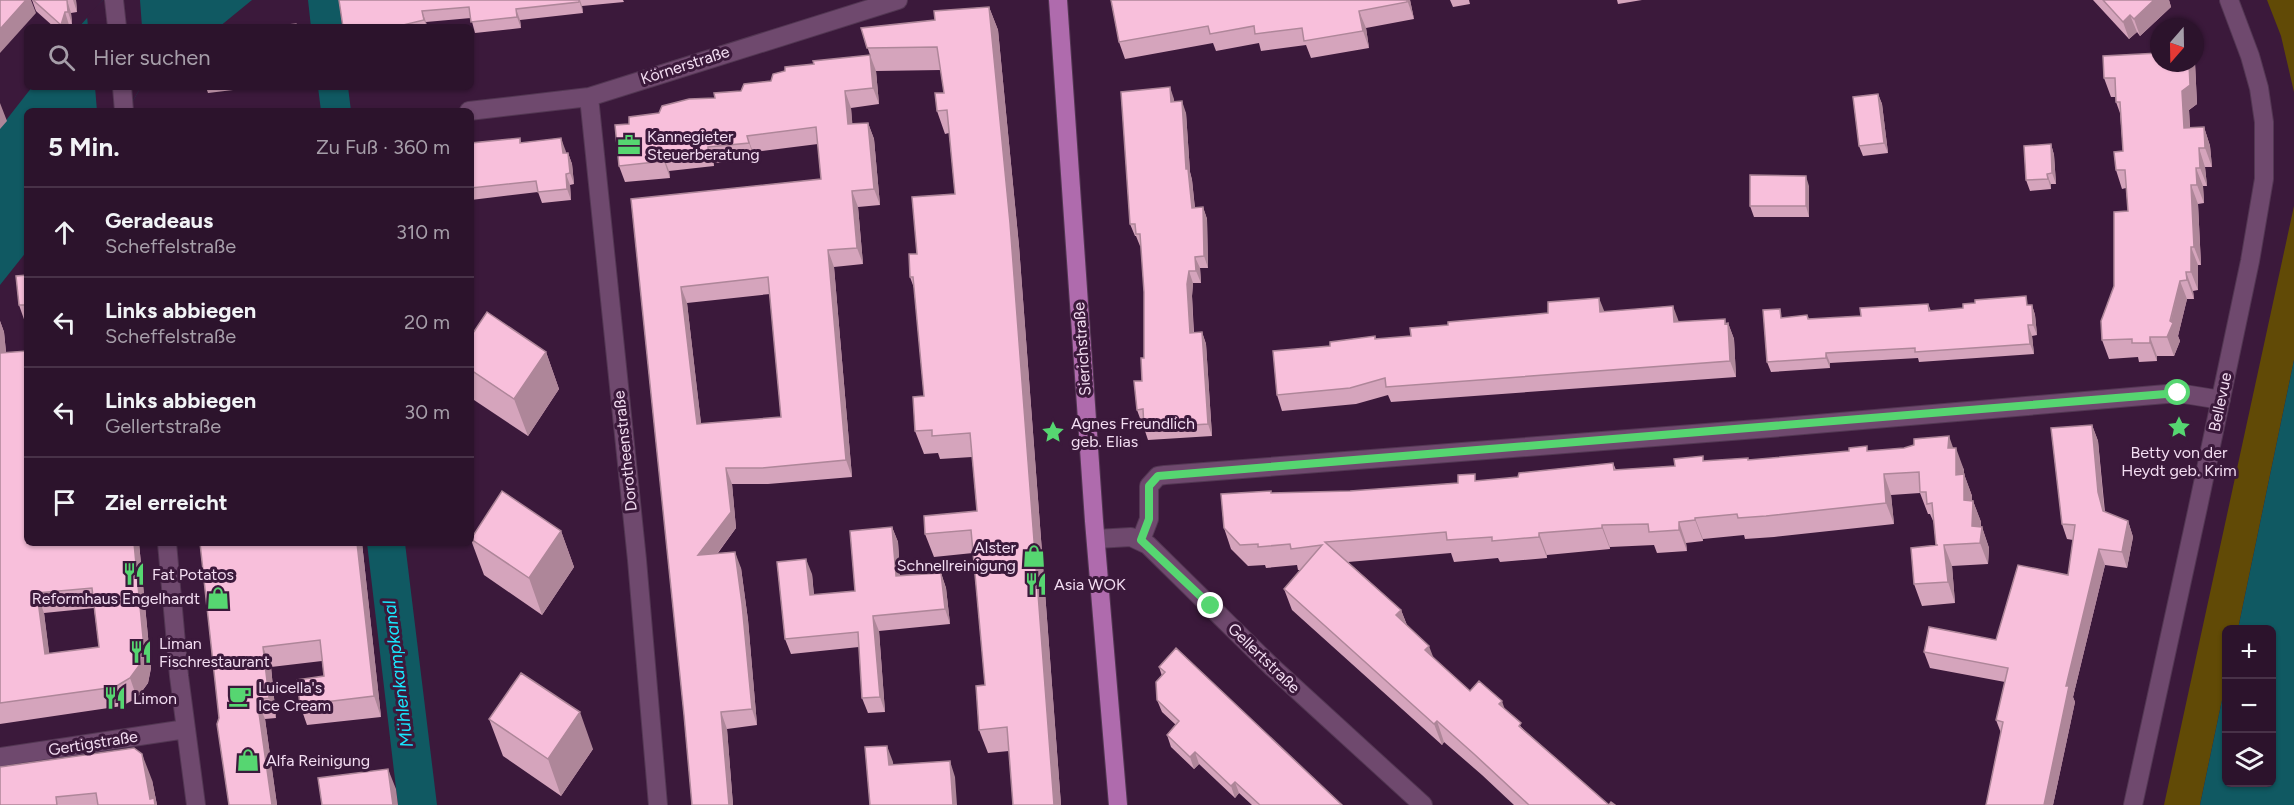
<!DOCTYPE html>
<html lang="de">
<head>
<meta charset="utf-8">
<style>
  body { margin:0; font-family:Figtree,sans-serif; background:#341c34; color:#f1f3f6 }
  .controls { position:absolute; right:18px; bottom:18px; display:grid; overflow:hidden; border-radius:9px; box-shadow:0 2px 4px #0004 }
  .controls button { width:54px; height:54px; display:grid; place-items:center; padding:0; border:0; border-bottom:2px solid #483248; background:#2c132c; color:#f1f3f6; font:30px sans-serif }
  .compass { position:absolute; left:2150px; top:18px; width:54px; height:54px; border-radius:50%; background:#2c132c; box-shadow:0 2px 4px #0004; rotate:200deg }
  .stop { position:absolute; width:18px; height:18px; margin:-14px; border:4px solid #56d671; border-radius:50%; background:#fff }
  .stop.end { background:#56d671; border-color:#fff; box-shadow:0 2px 6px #0008 }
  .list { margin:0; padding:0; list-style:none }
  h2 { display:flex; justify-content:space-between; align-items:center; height:78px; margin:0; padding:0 24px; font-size:26px }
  h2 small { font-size:20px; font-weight:400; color:#a69ea9 }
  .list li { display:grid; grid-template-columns:39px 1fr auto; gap:18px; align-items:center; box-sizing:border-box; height:90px; padding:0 24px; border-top:2px solid #483248 }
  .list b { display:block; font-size:22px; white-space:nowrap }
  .list p { margin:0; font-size:20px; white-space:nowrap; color:#a69ea9 }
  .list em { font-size:20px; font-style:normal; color:#a69ea9 }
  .icon { flex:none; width:33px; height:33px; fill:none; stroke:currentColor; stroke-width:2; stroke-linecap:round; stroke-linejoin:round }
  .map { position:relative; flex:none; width:2294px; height:805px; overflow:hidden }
  .search { position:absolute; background:#2c132c; box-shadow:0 2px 4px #0004; left:24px; top:24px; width:450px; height:66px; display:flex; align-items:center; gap:15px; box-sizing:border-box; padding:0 21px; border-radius:9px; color:#a69ea9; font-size:22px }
  .panel { position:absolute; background:#2c132c; box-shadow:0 2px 4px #0004; left:24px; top:108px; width:450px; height:438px; border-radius:9px }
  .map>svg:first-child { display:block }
  .green { fill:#614a06 }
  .water { fill:#105962 }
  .pier { fill:#3b193b }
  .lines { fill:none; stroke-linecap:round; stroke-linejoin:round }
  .minor-casing { stroke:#533753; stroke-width:20 }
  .major-casing { stroke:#533753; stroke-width:20 }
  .minor { stroke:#6f496e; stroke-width:18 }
  .major { stroke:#af6bad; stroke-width:18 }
  .wall { fill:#d5a4bc; fill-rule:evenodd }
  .shaded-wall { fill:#ae8699 }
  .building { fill:#f8bfdb; stroke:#ae8699; stroke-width:1.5; fill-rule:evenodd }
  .route { stroke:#56d671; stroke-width:8 }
  .labels { text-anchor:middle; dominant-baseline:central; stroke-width:6; stroke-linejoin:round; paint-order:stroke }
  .street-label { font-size:16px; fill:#f3ddf2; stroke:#3b193b }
  .poi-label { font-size:16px; fill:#f3ddf2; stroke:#3b193b; text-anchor:start }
  .water-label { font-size:18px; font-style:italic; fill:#18e7fe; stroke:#3b193b }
</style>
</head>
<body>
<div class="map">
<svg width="2294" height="805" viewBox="0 0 2294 805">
  <rect width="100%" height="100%" fill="#3b193b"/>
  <path class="green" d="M2267,0h27v92l-13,-56z
    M2294,206v154l-56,269 -12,1v51l-26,124h-36z"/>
  <path class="water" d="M103,0h149l-33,27h-140z
    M308,0h31l3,27h-31z
    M32,87h109l-14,24h-100v140l-27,34v-157z
    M318,87h30l3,24h-30z
    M2294,360v445h-94l26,-124v101h46v-152l-34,-1z
    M367,543h38l32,262h-39z"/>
  <path class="pier" d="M103,0h37l2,27h-54l-1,-11z
    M95,87h46l-14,24h-30z"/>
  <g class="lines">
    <g class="minor-casing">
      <path id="minor" d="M114,0l3,27
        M122,87l2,24
        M589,97l48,463 21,245
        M469,111l120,-14 309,-97
        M1096,539l35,-2 17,8 124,122 151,138
        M1141,540l8,-21v-33l9,-10 7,-1 605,-47 408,-35 43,7
        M167,543l12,133 17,129
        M0,757l186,-28
        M2133,805l65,-298 52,-246 14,-82v-57l-5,-34 -9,-32 -21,-56"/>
    </g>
    <g class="major-casing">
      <path id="major" d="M1058,0l36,521 24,284"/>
    </g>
    <use href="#minor" class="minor"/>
    <use href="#major" class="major"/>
  </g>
  <path class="wall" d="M32,0h44l1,12 -6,1 1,11 -3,1v2h-15l-18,-16z
    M339,0h284l1,2 -42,4 1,7 -63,7 1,8 -46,5 -4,-15 -45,4 1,5h-84z
    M1111,0h299l4,19 -48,9 3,20 -58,10 -5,-13 -45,6 -2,-8 -43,8 -3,-8 -88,16 -6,-17z
    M1450,0h19l1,4 -17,3z
    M1617,0h25l-24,4z
    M2093,0h76l2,7 -31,29 -3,-4 -8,7z
    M989,7l9,23 21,216 42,559h-48l-4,-54 -21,2 -9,-23 6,-45 -12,-132 -39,4 -9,-23 52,-23 -5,-54 -32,2 -2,-6 -14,1 -9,-23 9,-35 -10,-108 -4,-11 7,-23 38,-60 -6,-61 -4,1 -8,-23 7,-18 -3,-23 -65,1 3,33 -28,4 1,16 16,-1 6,16 6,66 -22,2 5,57 -29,3 18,210 -84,7h-36l4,44 -18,25 23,15 7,52 9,105 -30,4 6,76h-41l-8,-90 -53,-516 190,-20 -3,-35 -65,8 2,8 -41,3v3l-45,5 1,7 -45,4 -6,-16 10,-42 30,-11 82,-22 30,-10 14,-10 29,-7 56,-9 -9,-27 74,-8zM770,294l11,123 -80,7 -14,-121z
    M2159,38v25h36l2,41 -8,6 1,18 14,-1 6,19 2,21h-7l2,19h-4l1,17 -6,1 3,61h-3v25l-5,1 1,8h-7l-9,37 2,5 -6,15h-17v5l-18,1 -1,-5 -29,2 -7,-19 12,-54 14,-75 -2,-23 -4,1 -6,-19 7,-19 -3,-38 -4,-11v-5h-5l-7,-19 54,-25 -5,-14z
    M206,87h52l-50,6z
    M1878,94l4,10 6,49 -25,3 -4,-10z
    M1174,99v3l12,11 4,59 2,8 3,28 8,-1 4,12 1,49h-8l1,15h-8l-1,13 2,37 8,-1 4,12 6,92 -64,4 -4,-12v-7h-3l-4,-11 5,-29 2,-23v-66l-3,-46h-1l-4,-10h-1l-5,-12z
    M520,138l1,5 44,6 1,4h2l4,11 2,20 -4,1 1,15 -29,3 -4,-11 -67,8v-57z
    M2051,144l3,11 2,29h-5v5l-21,2 -4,-11z
    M1809,186v31h-55l-4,-11z
    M27,275v50h-1l-7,-20z
    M1928,304l3,7 101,-6 3,10 2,20 -5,1 2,18 -115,8 -1,-4 -88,5v5l-59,4 -4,-10 17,-44 23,-3 2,4 52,-3z
    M1604,312l75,10 49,1 6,16 2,38 -345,25 -3,-7 -32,9 -74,7 -5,-16 53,-49 45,-10 1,3 35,-3z
    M0,321l4,11 2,20 133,191 12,125 -3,15 -11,15 -15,8 -122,18zM94,608l5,39 -50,7 -5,-41z
    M471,336l75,16 13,37 -31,47 -57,-38z
    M2092,425l6,16 7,71 23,9 5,16 -6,31 -22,-3 -32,132 2,5 -22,103h-67l15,-72 -5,-13 9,-38 -75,-14 -6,-16 72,-12 72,-65 5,-35 -6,-1 -5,-15z
    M1953,448l11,22v4l8,22v5h1l8,21v5h1l7,21 -1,16 -36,2 3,37 -33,3 -8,-22 22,-39 -2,-22 -4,-9h-2l-8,-21 -29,2 3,29 -120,13 -29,2 -1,-4 -41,4v2l-17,2 1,8 -30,2 -3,-8 -44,2v2l-63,6v3l-47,4 -2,-4 -44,4 -3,-9 -103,9 53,48 6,15 26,33 37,33 35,18 19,21 85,75h6h-101l-32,-30 -38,-33 -2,3 -150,-135 -8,-21 17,-19h-3l-1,-5 -31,3 -1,-3 -17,1 -17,-17 -7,-21 48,-35 78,-2 108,-8 60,-6 95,-14 3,7 59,-4 30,-5 43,-1 120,-9z
    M892,527l6,15 2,33 41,-2 5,15 4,36 -71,7 6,81 -17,1 -6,-15 -3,-51 -68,7 -6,-15 27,-65 2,21 41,-4z
    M561,531l13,36 -32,48 -58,-40 -13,-35v-2z
    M200,543h162l19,174 -74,8 -7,-20 24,-29 -2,-15 -51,6 5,51 -11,1 12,86h-48z
    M1159,667l183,138h-90l-13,-12 -4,5 -36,-34 -5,5 -23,-22 -4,-12 9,-10 -14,-13 -5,-12 5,-24z
    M489,719l104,30 -32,47 -58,-40z
    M152,780l5,25h-157z"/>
  <path class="shaded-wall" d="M26,0h5l5,13 -36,40v-24z
    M67,0l4,13 1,11 -4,-12z
    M73,0h3l1,12z
    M579,0h1l2,6 1,7z
    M1407,0h3l4,19z
    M2154,0h15l2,7 -31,29 -6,-17z
    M989,7l9,23 21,216 42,559h-7z
    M516,9l4,11 1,8 -4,-11z
    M422,11l4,11 1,5 -3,-7z
    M1359,11l7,17 3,20 -6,-17z
    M65,12l4,13v2h-7l-1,-2z
    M2130,15l7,17 -8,7 -6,-17z
    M870,55l6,16 3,33 -6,-16z
    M2189,63h6l2,41 -8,6 2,37 -7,-19 -2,-37z
    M1170,87l4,12 1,15 -4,-12z
    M845,91l6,17 3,33 -6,-17z
    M1878,94l4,10 6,49 -4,-10z
    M1182,101l4,12 4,59 2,8 4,40 -4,-12 -6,-39z
    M0,103l7,18 -7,8z
    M868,123l6,16 6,66 -6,-16z
    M2204,127l6,19 2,21 -7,-19z
    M747,136l6,16 2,8 -6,-17z
    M561,138l4,11 2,15 -4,-11z
    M2051,144l3,11 2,29 -4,-11z
    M708,147l6,16v3l-6,-16z
    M2199,148l6,19 2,19 -7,-18z
    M568,153l4,11 2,20 -4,-11z
    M663,155l6,16 1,7 -6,-17z
    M2196,168l7,18 1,17 -7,-18z
    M566,174l4,11 1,15 -4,-11z
    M2047,174l4,10v5l-3,-10z
    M1806,176l3,10v31l-3,-11z
    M2191,185l7,19 3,61 -7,-18z
    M852,191l6,16 5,57 -6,-16z
    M1203,207l4,12 1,49 -4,-12z
    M2191,247l7,18v25l-7,-18z
    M828,250l6,17 18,210 -6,-17z
    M1195,257l5,11 1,15 -5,-12z
    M1189,271l4,12 -1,13 2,49 -4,-12 -3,-49z
    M2186,272l7,19 1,8 -7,-19z
    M2180,281l7,18 -9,37 2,5 -6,15 -7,-19z
    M681,287l6,16 16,137 -6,-16z
    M1599,298l6,15 -5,-1z
    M2032,305l3,10 2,20 -4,-10z
    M1673,306l6,16 1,16 -6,-16z
    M1725,319l3,9v-5l6,16 2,38 -6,-16z
    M0,321l4,11 4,41 -8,-20z
    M2028,325l4,11 2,18 -4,-10z
    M1202,332l4,12 6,92 -4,-12z
    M2150,337l7,19v5l-7,-18z
    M546,352l13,37 -31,47 -14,-37z
    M1826,353l4,10v5l-4,-10z
    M2092,425l6,16 6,67 5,19 -6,-16 -5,-19z
    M1949,436l7,20v-8l8,22v26l-16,-48z
    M726,468l6,16 4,44 -32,43 -6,-16z
    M1884,474l7,21 3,29 -8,-21z
    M1964,474l8,22v23l1,-18 8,21 -1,21 -8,-17 -8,-26z
    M1695,518l8,21v2l-8,-21z
    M2128,521l5,16 -6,31 -5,-16z
    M1679,522l7,21 1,8 -8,-21z
    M1602,525l8,22v2l-8,-21z
    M892,527l6,15 3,48 -5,-14z
    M1982,527l7,21 -1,16 -8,-21z
    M561,531l13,36 -32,48 -13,-37z
    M1539,533l8,22v3l-8,-21z
    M134,543h5l12,125 -3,15 -11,15 -7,-20z
    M357,543h5l19,174 -7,-21z
    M1944,545l8,21 3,37 -7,-21z
    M2099,549l6,16 -32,132 2,5 -22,103h-9l22,-119z
    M735,552l6,16 7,52 9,105 -5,-16z
    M806,559l6,15 3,36 -5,-15z
    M941,573l5,15 4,36 -5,-15z
    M37,593l7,20 8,61 -7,-20z
    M1401,610l8,21 -13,-16z
    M873,616l6,15 6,81 -5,-15z
    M1429,646l8,21 -12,-17z
    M263,647l8,20 5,51 -7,-20z
    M257,699l8,20 12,86h-5z
    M1502,701l7,21 -10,-18z
    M580,712l13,37 -32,47 -13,-37z
    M721,712l6,17 6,76h-4z
    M1437,721l7,21 -2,3 -8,-21z
    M887,746l6,16 2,20 -6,-17z
    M1195,752l4,12 -5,5 -4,-12z
    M142,754l10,26 5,25h-4l-3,-6z
    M950,761l5,16 2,28h-4z
    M388,769l8,20 2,16h-5z
    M1235,782l4,11 -4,5 -4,-12z"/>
  <path class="building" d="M0,0h26l-26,29z
    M33,0h34l1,12h-3l-4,13z
    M339,0h240v2l-63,7 1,8 -46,5 -2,-15 -47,4 2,9 -29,7h-52z
    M1111,0h296v2l-48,9 4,20 -59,10 -2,-13 -47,6 -1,-8 -44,8 -2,-8 -89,16z
    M2103,0h51l-20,19 -4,-4 -7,7z
    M989,7l21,216 44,582h-41l-6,-78 -28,3 -3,-44 9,-1 -14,-155 -46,4 -1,-18 53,-5 -7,-78 -38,3v-6l-17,1 -2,-34 11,-1 -11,-119h-3l-1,-23h8l-5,-57 43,-3 -8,-84 -10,1 -2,-18h9l-7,-46 -70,1 -6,-20 74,-8 -1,-9z
    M296,24l1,3h-26z
    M2159,38v8l-6,-7z
    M2159,53v10h30l1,22 -8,6 2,37 20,-1 1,21h-6l1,20h-4l1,17h-6l3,62h-3v25h-5l1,8 -7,1 -10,40 3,2 -6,14h-17v6h-18v-4l-30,1 -1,-19 13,-35v-74l14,-1 -3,-41h-9l-2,-18 9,-1 -3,-49h-4l-1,-24h-11l-1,-22z
    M870,55l3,33 -28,3 3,33 20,-1 6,66 -22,2 5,57 -29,2 18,210 -84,8h-36l5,44 -33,43 37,-3 7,52 10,105 -31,3 8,93h-37l-8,-90 -53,-516 190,-20 -5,-52 -69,9 2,7 -41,4v3l-45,5 1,6 -45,5 -4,-41 14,-1v-7l30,-4 3,-7 27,-7 26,-1 -1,-5 27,-2 3,-7 27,-3 2,-7 12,-3v-4l29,-3 -1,-3zM768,277l13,140 -84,7 -16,-137z
    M1170,87l1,15 11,-1 4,68h2l4,39 11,-1 1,49 -9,1 1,14h-7l-2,13 3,49 12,-1 6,92 -64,4 -1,-19 -6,1 -3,-29h8l-1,-23h3v-66l-4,-58h-4l-1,-10h-5l-9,-132z
    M1878,94l6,49 -25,3 -6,-49z
    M520,138v5l41,-5 2,15h5l2,20 -4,1 1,15 -29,3 -2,-11 -65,7v-45z
    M2051,144l1,29 -5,1 1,5 -22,1 -2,-34z
    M1750,175l56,1v30h-56z
    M27,275v30h-8l-3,-29z
    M2026,296l1,9h5l1,20h-5l2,19 -115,8v-4l-89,5v5l-59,4 -4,-52 17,-1 1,9 26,-3 1,4 53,-3 -1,-8 68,-4 1,7 34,-3v-4l12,-1v-3z
    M1599,298l1,14 73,-6 1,16 51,-3v5l3,-1 2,38 -344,26 -1,-9 -35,10 -73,7 -4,-44 57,-5v-4l45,-6v3l36,-3 -1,-8 38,-3v-3l100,-9v-11z
    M487,312l59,40 -32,47 -43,-29v-34z
    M0,348v5l27,-2v192h107l10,105 -3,15 -11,15 -15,9 -115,16zM92,588l7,59 -54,7 -8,-61z
    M2092,425l6,67 5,19 25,10 -6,31 -23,-3 -33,137h3l-25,119h-58l17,-83 -7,-2 12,-52 -84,-16 5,-25 67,13 22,-75 50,10 7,-50 -13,-1 -11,-96z
    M1949,436l-1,12h8v27l8,-1v26l9,1 -1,25 10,1 -2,16 -36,2 4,37 -34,2 -3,-36 27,-3h-2l-4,-42 -5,1 -1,-12h-6l-1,-20 -35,2 2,29 -120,13 -28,2 -1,-4 -42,4v2l-16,2v8l-30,2 -1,-8 -46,1v3l-63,5v4l-47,4v-4l-45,3 -1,-8 -121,10 76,68 -5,5 33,31 -4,4 45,41 9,-10 23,20 -3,3 22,19 -2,3 90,79 2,-3 4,3h-86l-55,-51 -37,-33 -3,3 -150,-135 38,-44 -31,4 -1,-5 -32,3v-3l-18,1 -16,-17 -3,-34 50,-3v2l79,-2 108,-8v-8l17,-1v7l43,-4 1,-4 94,-10 1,7 61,-4 -1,-7 29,-3v5l45,-3v2l101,-9v-3l18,-2v5l37,-3 10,-3v-6z
    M502,491l59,40 -32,47 -58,-39z
    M892,527l4,49 45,-3 4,36 -72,7 7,81 -18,1 -4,-66 -73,7 -8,-77 29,-3 4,36 45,-4 -5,-60z
    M200,543h157l17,153 -74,9 -3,-25 27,-4 -4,-36 -57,7 6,51 -12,1 15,106h-43l-12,-81 2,-6z
    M1176,648l166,157h-82l-25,-23 -4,4 -36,-34 -5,5 -23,-22 12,-14 -22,-21 -1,-18 9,-10 -6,-5z
    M521,673l59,39 -32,47 -59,-40z
    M887,746l2,19 61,-4 3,44h-83l-5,-58z
    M134,748l8,6 8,45 4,-1 1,7h-57l-2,-12 -40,4 1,8h-57v-38z
    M388,769l5,36h-71l-4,-27z"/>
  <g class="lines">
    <path class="route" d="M1211,606l-70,-66 8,-21v-33l9,-10 1020,-83"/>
  </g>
  <defs>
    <g id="office-bare" transform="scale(1.8)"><path d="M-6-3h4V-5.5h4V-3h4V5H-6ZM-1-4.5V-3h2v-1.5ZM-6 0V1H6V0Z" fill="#56d671" stroke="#3b193b" stroke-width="2.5" paint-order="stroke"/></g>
    <g id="sight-bare" transform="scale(1.8)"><path d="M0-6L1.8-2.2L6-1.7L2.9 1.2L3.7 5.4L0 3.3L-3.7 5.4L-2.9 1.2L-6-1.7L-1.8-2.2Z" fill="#56d671" stroke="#3b193b" stroke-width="2.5" paint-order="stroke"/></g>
    <g id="shop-bare" transform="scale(1.8)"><path d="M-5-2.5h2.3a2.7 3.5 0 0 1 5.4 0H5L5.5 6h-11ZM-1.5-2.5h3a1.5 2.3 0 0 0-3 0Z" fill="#56d671" stroke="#3b193b" stroke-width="2.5" paint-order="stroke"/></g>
    <g id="restaurant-bare" transform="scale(1.8)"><path d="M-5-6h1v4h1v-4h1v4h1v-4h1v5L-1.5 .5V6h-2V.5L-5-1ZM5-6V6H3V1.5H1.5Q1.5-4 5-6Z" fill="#56d671" stroke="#3b193b" stroke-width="2.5" paint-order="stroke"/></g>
    <g id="cafe-bare" transform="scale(1.8)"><path d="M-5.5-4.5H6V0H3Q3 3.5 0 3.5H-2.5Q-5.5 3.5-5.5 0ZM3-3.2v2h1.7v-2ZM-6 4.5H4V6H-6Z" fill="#56d671" stroke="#3b193b" stroke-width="2.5" paint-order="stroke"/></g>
  </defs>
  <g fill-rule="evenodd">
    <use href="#office-bare" x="629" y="145"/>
    <use href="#sight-bare" x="2179" y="427"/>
    <use href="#sight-bare" x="1053" y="432"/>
    <use href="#shop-bare" x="1034" y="556"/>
    <use href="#restaurant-bare" x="134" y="574"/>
    <use href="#restaurant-bare" x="1036" y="584"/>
    <use href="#shop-bare" x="218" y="598"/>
    <use href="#restaurant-bare" x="141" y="652"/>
    <use href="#cafe-bare" x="240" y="696"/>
    <use href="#restaurant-bare" x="115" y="698"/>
    <use href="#shop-bare" x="248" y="760"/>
  </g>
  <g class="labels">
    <g class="street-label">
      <text transform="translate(685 65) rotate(-18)">Körnerstraße</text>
      <text transform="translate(1082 349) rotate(-94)">Sierichstraße</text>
      <text transform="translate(2220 402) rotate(-78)">Bellevue</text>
      <text transform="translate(625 451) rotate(-96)">Dorotheenstraße</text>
      <text transform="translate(1264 658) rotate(44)">Gellertstraße</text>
      <text transform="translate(93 743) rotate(-9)">Gertigstraße</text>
    </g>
    <g class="poi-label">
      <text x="647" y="136">Kannegieter<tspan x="647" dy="18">Steuerberatung</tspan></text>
      <text x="1071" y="423">Agnes Freundlich<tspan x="1071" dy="18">geb. Elias</tspan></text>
      <text x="2179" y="452" text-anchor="middle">Betty von der<tspan x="2179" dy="18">Heydt geb. Krim</tspan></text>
      <text x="1016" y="547" text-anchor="end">Alster<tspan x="1016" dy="18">Schnellreinigung</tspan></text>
      <text x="152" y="574">Fat Potatos</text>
      <text x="1054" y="584">Asia WOK</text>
      <text x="200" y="598" text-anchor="end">Reformhaus Engelhardt</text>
      <text x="159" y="643">Liman<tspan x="159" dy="18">Fischrestaurant</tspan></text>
      <text x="258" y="687">Luicella's<tspan x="258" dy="18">Ice Cream</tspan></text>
      <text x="133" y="698">Limon</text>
      <text x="266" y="760">Alfa Reinigung</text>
    </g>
    <g class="water-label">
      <text transform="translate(398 674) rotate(-97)">Mühlenkampkanal</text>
    </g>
  </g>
</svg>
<div class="controls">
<button>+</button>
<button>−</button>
<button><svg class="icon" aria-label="layers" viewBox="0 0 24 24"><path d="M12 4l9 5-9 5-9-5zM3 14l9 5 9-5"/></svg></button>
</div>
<svg class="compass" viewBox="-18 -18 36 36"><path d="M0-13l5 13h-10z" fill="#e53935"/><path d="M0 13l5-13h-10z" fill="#a69ea9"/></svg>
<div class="stop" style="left:2178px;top:393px"></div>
<div class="stop end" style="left:1211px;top:606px"></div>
<div class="search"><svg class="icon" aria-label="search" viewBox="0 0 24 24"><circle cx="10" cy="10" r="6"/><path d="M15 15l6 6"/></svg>Hier suchen</div>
<section class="panel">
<h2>5 Min.<small>Zu Fuß · 360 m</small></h2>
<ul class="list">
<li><svg class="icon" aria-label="ahead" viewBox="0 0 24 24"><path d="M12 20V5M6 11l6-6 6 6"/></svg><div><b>Geradeaus</b><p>Scheffelstraße</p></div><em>310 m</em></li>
<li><svg class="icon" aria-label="left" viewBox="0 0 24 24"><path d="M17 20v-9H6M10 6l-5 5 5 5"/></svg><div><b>Links abbiegen</b><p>Scheffelstraße</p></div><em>20 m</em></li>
<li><svg class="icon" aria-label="left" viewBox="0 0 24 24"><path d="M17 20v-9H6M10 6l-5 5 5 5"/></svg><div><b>Links abbiegen</b><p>Gellertstraße</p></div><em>30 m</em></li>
<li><svg class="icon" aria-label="arrive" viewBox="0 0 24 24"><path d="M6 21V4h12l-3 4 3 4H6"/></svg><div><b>Ziel erreicht</b></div></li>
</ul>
</section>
</div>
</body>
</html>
